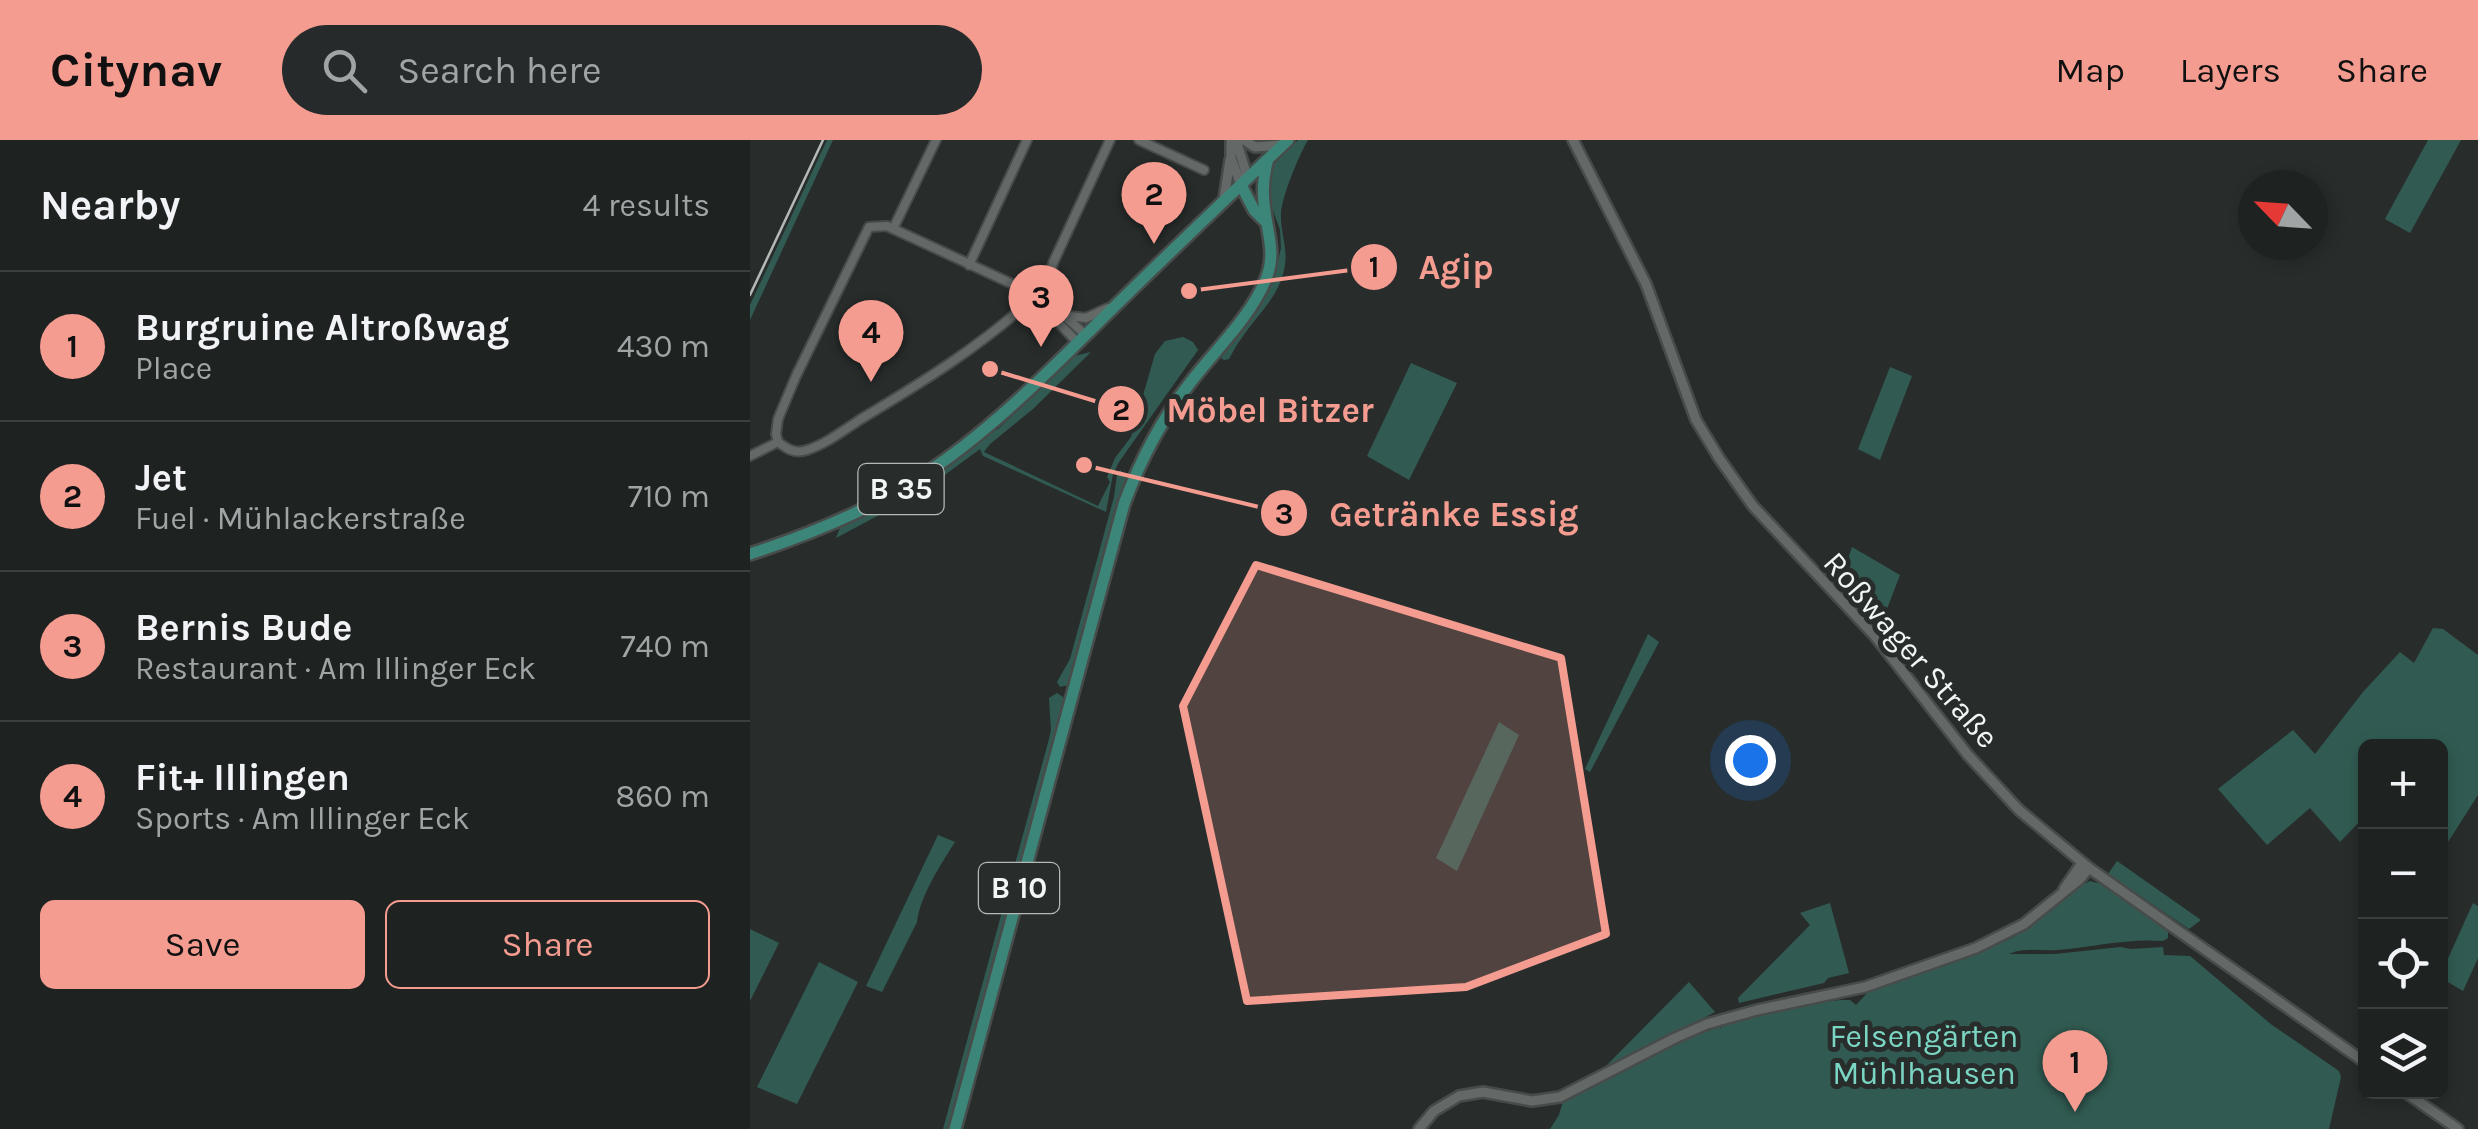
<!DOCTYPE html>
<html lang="en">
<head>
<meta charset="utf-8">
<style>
  body { margin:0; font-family:Karla,sans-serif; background:#262a2a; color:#f1f3f6 }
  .controls { position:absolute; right:30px; bottom:30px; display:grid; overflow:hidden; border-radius:15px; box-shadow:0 5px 15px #0003 }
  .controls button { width:90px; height:90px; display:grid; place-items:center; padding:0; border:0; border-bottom:2px solid #3c3f3f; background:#1e2221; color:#f1f3f6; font:50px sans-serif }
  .compass { position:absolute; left:1488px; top:30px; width:90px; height:90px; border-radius:50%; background:#1e2221; box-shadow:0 5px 15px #0003; rotate:295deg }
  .you { position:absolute; left:1000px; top:620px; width:35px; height:35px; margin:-25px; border:8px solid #fff; border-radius:50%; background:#1a73e8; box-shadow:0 0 0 15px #1a73e833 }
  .badge { display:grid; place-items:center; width:65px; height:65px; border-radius:50%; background:#f59c91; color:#111; font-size:32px; font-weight:700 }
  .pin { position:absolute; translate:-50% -82px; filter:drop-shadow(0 2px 5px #0008) }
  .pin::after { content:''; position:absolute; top:52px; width:35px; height:30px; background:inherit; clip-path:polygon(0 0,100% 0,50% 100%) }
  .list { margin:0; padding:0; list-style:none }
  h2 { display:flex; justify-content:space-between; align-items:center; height:130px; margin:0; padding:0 40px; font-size:42px }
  h2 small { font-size:32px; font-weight:400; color:#a1a4a5 }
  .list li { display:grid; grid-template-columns:65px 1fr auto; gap:30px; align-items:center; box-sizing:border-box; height:150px; padding:0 40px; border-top:2px solid #3c3f3f }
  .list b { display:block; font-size:38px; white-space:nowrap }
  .list p { margin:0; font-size:32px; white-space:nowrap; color:#a1a4a5 }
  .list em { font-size:32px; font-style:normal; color:#a1a4a5 }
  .actions { display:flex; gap:20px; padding:30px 40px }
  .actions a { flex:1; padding:22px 0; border:2px solid #f59c91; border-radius:15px; text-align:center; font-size:35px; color:#f59c91 }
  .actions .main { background:#f59c91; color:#111 }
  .icon { flex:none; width:55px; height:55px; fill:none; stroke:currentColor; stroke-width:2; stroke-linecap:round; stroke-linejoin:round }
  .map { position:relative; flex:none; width:1728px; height:989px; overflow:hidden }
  header { display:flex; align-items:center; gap:60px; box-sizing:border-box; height:140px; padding:0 50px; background:#f59c91; color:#111 }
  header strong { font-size:48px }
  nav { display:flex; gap:55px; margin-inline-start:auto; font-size:35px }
  .search { width:700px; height:90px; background:#262a2a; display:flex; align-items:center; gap:25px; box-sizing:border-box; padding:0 35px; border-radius:55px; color:#a1a4a5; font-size:38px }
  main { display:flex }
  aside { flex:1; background:#1e2221 }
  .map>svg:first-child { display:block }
  .green { fill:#315b52 }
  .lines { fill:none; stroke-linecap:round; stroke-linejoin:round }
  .minor-casing { stroke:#474c4b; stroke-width:12 }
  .tertiary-casing { stroke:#474c4b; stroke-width:14 }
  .primary-casing { stroke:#474c4b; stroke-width:16 }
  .minor { stroke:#646968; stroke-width:8 }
  .tertiary { stroke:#646968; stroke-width:9 }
  .primary { stroke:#3c8579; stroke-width:11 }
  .rail { stroke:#b4b8b7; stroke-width:2.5 }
  .marked { fill:#f59c91; fill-opacity:0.2; stroke:#f59c91; stroke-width:8; stroke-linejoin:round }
  .labels { text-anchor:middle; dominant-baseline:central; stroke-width:10; stroke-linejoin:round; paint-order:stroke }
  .shield { fill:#282d2c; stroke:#b5bab9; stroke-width:2.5 }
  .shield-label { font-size:30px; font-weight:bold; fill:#f2f6f5 }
  .street-label { font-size:32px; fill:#f2f6f5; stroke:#282d2c }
  .park-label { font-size:32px; fill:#7bd5c3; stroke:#282d2c }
  .leader { fill:none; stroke:#f59c91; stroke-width:4 }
  .callout-dot { fill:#f59c91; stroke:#282d2c; stroke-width:4 }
  .mark-label { font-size:30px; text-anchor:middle; font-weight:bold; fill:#111 }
  .callout-label { font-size:35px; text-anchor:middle; font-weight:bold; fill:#f59c91; stroke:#282d2c; stroke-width:10; stroke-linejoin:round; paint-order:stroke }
</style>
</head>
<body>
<header>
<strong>Citynav</strong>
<div class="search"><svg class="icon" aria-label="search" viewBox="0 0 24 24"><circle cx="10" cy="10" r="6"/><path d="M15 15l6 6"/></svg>Search here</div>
<nav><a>Map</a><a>Layers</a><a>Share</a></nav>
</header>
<main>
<aside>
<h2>Nearby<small>4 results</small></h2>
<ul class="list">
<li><span class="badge">1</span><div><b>Burgruine Altroßwag</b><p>Place</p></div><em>430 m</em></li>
<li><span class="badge">2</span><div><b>Jet</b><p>Fuel · Mühlackerstraße</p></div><em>710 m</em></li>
<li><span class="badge">3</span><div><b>Bernis Bude</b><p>Restaurant · Am Illinger Eck</p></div><em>740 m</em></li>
<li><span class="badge">4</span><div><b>Fit+ Illingen</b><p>Sports · Am Illinger Eck</p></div><em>860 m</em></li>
</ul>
<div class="actions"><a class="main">Save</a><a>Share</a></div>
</aside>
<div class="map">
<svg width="1728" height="989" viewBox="0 0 1728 989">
  <rect width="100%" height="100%" fill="#282d2c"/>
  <path class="green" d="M77,0h6l-83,180v-15z
    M548,0h10c-9,15 -26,56 -27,73 -1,22 9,37 2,61 -7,26 -28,43 -42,65 -5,6 -8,13 -12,20l-5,1 -3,-2 1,-6 43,-54 10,-24 6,-26 -1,-18 -14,-39 3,-22z
    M1678,0h33l-51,93 -25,-14z
    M433,197l10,5 5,8 -79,112 -6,12 -7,38 -123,-56 -3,-7 -53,39 -7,7 -11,18 -13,-7 -60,32 5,-13 111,-64 41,-31h4l77,-74 17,-4 -58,57 -43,35 -6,8 114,54 12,-24 -3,-5 8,-19 16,-21 24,-83 10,-13z
    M661,223l46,20 -48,97 -42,-24z
    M1140,227l22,9 -32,84 -22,-11z
    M370,330l7,6 -1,7 -19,59 -38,143 -9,2 -3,-5 13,-23 44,-162 3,-22z
    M1102,407l48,28 -20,52 -41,-41z
    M1683,488l10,1 35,26v140l-37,58 -1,-107h-74l-1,70 -25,26 -30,-34 -43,37 -49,-56 75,-59 22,24 48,-62 37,-40 14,11z
    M898,494l11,8 -69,130 -5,-3z
    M307,553l6,4 1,7 -114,425h-7l106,-390 2,-9 -2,-32z
    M749,582l20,13 -62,136 -21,-13z
    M188,695l17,7c-14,22 -35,54 -38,80l-35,70 -16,-6z
    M1367,721l84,59 -12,9 -81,-55z
    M1340,741l15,4 59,42 4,4v7l-5,3c-35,-3 -70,6 -106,9 -17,1 -33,-3 -48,4h46l66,-7 9,2 33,-2 1,8 26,1 82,69 67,46 2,6 -12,52h-779l9,-14 4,-14 124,-63 32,-13 2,4v-4c38,-13 80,-21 120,-25h9l6,5 12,-13 101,-35 43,-19 31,-21 33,-29z
    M1080,763l19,70 -21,5 -4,5 -85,20 -1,-5 72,-73 -10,-12z
    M1723,763l5,3v52l-15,33 -22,-13v-4z
    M0,789l29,14 -29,58z
    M69,822l39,20 -61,122 -40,-17z
    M939,842l26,30 -108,57 -1,-3z"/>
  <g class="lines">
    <g class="minor-casing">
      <path id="minor" d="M389,0l65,30
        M143,89l43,-89
        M219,125l58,-125
        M300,136l3,-13 57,-123
        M284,157c-51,48 -113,86 -173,122 -17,11 -35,25 -54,31 -12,4 -20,-1 -29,-8l-2,-8 2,-15 18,-43 73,-149 18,-1 132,61c21,13 50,30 66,48
        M301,169l6,12 21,22
        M320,176l16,2 22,-10
        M0,316l28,-14"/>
    </g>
    <g class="tertiary-casing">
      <path id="tertiary" d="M481,0v18l10,27
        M486,0l12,39
        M494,0l11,7 26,-2
        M823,0l73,144 50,136 23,38 34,48 121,129 94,120 51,55 70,58 277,195
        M474,59l6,-39
        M1314,749l18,-26
        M1655,952l53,37
        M669,989l15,-18 25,-15 24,-4 49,9 28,-4 115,-59 32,-14 50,-14 108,-23 111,-39 48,-24 56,-45 9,-11"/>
    </g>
    <g class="primary-casing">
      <path id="primary" d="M491,45l13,25 13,13
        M0,414c70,-23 139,-52 198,-96 60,-44 111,-97 164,-149 58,-57 117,-113 176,-169
        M205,989l169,-625c16,-43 37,-84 66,-121 25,-33 60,-65 76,-104 10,-25 2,-43 -1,-68 -3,-18 -2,-35 3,-52"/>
    </g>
    <use href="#minor" class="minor"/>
    <use href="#tertiary" class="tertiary"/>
    <use href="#primary" class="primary"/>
    <path class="rail" d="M0,155l73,-155"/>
  </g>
  <path class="marked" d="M506,425l305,93 45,276 -140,53 -219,14 -64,-295z"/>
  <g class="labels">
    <g class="shield">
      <rect x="108.5" y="324" width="85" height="50" rx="8"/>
      <rect x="229" y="723" width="80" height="50" rx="8"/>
    </g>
    <g class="shield-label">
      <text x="151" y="349">B 35</text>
      <text x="269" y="748">B 10</text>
    </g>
    <g class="street-label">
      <text transform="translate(1161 510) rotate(49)">Roßwager Straße</text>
    </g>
    <g class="park-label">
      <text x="1174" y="896">Felsengärten<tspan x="1174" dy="37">Mühlhausen</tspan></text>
    </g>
  </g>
  <path class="leader" d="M439 151L624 127M240 229L371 269M334 325L534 373"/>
  <g class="callout-dot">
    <circle cx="439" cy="151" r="10"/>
    <circle cx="240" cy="229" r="10"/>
    <circle cx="334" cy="325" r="10"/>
    <circle cx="624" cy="127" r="25"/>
    <circle cx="371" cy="269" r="25"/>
    <circle cx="534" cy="373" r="25"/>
  </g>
  <g class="mark-label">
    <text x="624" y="137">1</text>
    <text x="371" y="280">2</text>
    <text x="534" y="384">3</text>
  </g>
  <g class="callout-label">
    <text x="706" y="139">Agip</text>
    <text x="520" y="282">Möbel Bitzer</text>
    <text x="704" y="386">Getränke Essig</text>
  </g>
</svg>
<div class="controls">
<button>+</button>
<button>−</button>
<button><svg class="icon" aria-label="locate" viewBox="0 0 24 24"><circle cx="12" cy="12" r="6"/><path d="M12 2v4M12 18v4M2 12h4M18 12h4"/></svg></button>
<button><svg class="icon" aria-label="layers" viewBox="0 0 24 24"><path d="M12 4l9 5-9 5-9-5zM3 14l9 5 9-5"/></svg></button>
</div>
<svg class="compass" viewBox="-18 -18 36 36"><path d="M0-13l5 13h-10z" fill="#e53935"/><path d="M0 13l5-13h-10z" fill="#a1a4a5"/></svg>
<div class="you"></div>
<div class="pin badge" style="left:1325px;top:972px">1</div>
<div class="pin badge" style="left:404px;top:104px">2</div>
<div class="pin badge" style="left:291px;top:207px">3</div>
<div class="pin badge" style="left:121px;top:242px">4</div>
</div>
</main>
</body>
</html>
